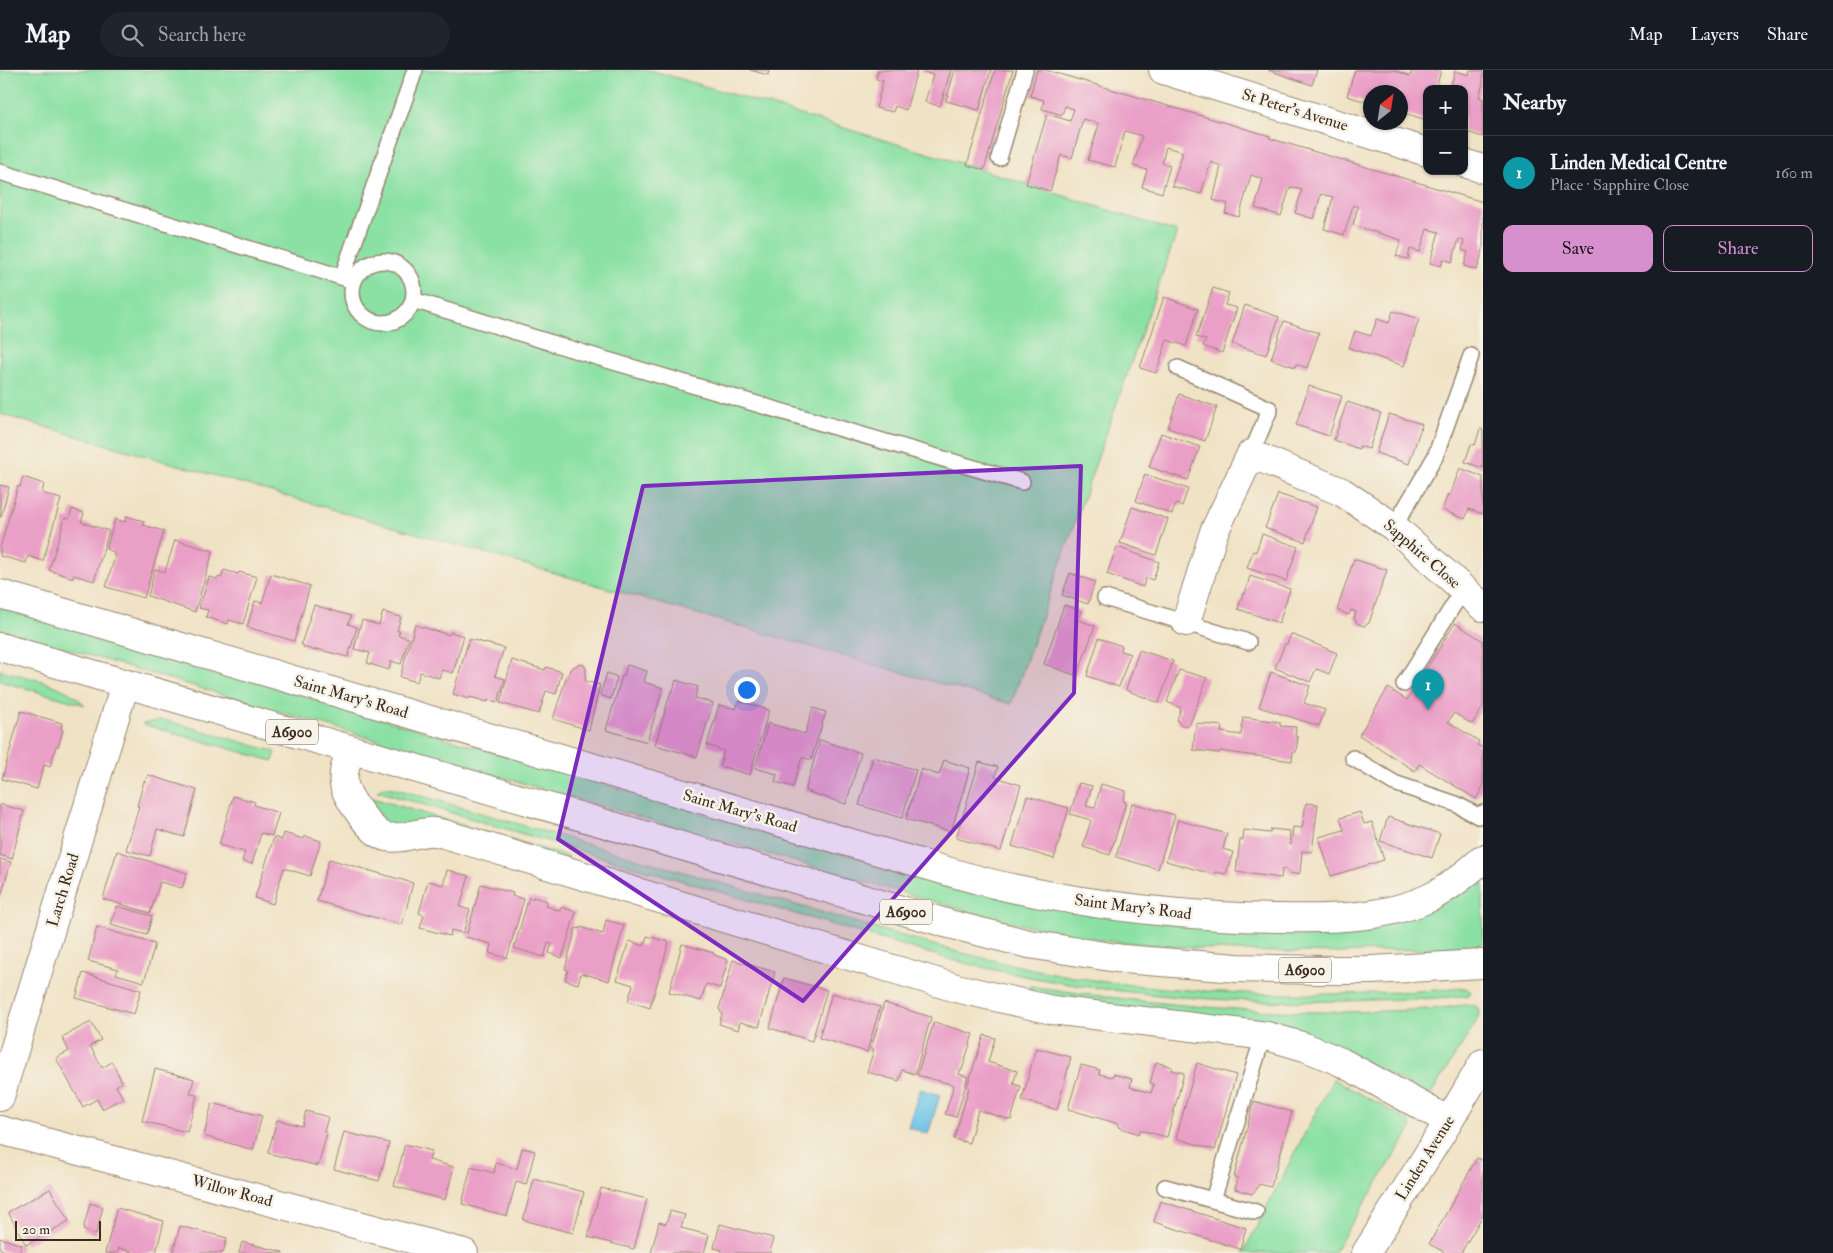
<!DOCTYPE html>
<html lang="en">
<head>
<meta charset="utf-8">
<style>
  body { margin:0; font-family:"IM FELL Double Pica",serif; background:#20242c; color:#f1f3f6 }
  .controls { position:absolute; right:15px; top:15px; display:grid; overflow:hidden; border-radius:10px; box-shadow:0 1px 4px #0004 }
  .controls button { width:45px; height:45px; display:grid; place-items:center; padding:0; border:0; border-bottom:1px solid #363941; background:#171b24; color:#f1f3f6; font:25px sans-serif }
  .compass { position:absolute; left:1363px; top:15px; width:45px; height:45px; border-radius:50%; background:#171b24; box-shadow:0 1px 4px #0004; rotate:30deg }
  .scale { position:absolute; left:15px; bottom:12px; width:86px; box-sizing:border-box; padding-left:5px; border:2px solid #3b2a1e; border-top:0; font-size:14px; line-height:18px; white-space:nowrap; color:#3b2a1e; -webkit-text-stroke:4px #f7f3e8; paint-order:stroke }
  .you { position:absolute; left:746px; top:619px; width:18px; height:18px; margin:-12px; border:4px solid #fff; border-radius:50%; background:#1a73e8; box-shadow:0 0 0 8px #1a73e833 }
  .badge { display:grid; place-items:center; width:32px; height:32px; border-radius:50%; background:#d690ce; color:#fff; font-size:16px; font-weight:700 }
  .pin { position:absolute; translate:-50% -41px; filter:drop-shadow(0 1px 2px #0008) }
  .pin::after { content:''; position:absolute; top:26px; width:18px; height:15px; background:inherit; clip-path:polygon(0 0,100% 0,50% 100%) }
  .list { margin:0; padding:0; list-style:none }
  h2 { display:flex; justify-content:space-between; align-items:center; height:65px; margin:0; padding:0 20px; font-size:21px }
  h2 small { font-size:16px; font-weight:400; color:#9ea1a6 }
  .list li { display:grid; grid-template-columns:32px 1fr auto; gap:15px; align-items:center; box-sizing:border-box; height:75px; padding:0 20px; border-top:1px solid #363941 }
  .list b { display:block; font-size:19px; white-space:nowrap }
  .list p { margin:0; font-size:16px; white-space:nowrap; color:#9ea1a6 }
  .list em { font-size:16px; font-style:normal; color:#9ea1a6 }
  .actions { display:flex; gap:10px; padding:15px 20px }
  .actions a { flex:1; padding:11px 0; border:1px solid #d690ce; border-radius:10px; text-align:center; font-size:18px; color:#d690ce }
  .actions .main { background:#d690ce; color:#111 }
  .icon { flex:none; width:28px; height:28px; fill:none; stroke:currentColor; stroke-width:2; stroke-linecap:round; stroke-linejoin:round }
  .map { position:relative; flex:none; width:1483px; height:1183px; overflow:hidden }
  header { display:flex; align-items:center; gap:30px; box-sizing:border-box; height:70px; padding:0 25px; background:#171b24; border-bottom:1px solid #363941 }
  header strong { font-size:24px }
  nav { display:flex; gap:28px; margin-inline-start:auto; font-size:18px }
  .search { width:350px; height:45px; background:#20242c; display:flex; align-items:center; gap:12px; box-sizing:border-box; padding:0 18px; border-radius:28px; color:#9ea1a6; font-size:19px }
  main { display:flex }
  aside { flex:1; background:#171b24 }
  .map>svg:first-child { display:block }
  .green { fill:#8be1a4; stroke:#638661 }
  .water { fill:#6ac3e8; stroke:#527683 }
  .building { fill:#ea9fc7 }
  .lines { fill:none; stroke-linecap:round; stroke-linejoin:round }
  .service-casing { stroke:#968671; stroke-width:18 }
  .minor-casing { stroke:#968671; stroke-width:30 }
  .primary-casing { stroke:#968671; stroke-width:30 }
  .service { stroke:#fff; stroke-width:15 }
  .minor { stroke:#fff; stroke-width:28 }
  .primary { stroke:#fff; stroke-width:28 }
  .marked { fill:#7b2cbf; fill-opacity:0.2; stroke:#7b2cbf; stroke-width:4; stroke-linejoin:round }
  .labels { text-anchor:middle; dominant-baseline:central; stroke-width:5; stroke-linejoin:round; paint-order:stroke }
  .shield { fill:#f7f3e8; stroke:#73665b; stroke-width:1 }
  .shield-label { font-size:15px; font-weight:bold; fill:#3b2a1e }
  .street-label { font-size:16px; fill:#3b2a1e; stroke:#f7f3e8 }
</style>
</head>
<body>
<header>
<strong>Map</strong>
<div class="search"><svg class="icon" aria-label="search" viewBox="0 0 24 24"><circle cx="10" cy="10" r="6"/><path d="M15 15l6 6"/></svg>Search here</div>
<nav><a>Map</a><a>Layers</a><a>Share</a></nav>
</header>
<main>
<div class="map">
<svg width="1483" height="1183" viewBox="0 0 1483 1183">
  <rect width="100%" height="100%" fill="#f7f3e8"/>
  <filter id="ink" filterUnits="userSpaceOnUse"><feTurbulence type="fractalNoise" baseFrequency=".02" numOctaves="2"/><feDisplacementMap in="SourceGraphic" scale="10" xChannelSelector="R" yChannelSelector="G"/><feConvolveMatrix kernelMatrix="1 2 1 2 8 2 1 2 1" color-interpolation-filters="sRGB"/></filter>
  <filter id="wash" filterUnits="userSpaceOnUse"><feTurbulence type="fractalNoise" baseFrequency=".0096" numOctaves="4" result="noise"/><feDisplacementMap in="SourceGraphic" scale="20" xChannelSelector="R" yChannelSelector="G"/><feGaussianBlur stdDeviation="1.12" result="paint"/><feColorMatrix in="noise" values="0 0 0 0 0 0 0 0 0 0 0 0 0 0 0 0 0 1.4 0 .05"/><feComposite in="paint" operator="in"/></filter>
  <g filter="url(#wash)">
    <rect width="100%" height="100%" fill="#f0e2c4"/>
    <path class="green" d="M0,0h651l316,95 210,67 -166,472 -1011,-290z
      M0,537l841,247 457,78 185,-56v67l-10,3 -131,7 -108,-2 -128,-10 -111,-22 -429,-123 -566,-167z
      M0,600c28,8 64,13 85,35l-85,-24z
      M160,650l9,1 107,31 -3,9 -131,-37z
      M384,717l9,1 50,14 511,149c50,12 101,24 152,31 119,15 240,15 360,6l5,4 -2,3c-32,4 -63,4 -95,5 -117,5 -240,-2 -355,-25 -22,-4 -44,-10 -67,-15l-575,-169z
      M369,727l200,60 -2,5 -177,-35 -19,-21z
      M1030,916c104,16 209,27 314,26 40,-1 82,-1 121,-7h9l4,3 1,6 -3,8 -45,72 -8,-1 -76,-41 -316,-57z
      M1333,1009l72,39 5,5 2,5 -79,125h-90z"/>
    <path class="water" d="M920,1019l20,6 -12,39 -20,-7z"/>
    <g id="blocks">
      <path class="building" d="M750,0h19l-1,5z
        M878,0h39l-11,40 -11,-4 -2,6 -17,-4 7,-27 -7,-2z
        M918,0h33l-11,36 -15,-4 8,-27z
        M955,0h36l-12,40 -33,-9z
        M995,0h18l-29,100 -17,-5z
        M1037,0h9l78,23 146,43 -1,2 214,64v48l-6,20 -13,-4 4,-14 -6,-2 2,-9 -5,-2 -7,23 -9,-3 -2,7 -11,-3 9,-31 -12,-3 -7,23 -10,-3 -2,10 -12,-3 5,-16 -48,-15 5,-18 -5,-2 -9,30 -20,-6 9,-32 -12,-3 -7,25 -19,-6 7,-23 -12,-3 -9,29 -26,-8 8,-29 -12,-4 -12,42 -14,-4 3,-9 -15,-4 8,-34 -10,-4 -10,32 -29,-8 11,-34 -17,-5 -4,16 8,3 -8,27 -20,-6 5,-17 -14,-4 9,-30 -17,-5 -10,36 -27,-7 11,-36 -16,-5 -11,39 -11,-3 -11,36 -24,-7 21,-70 23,7 4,-12 -9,-3 -3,9 -20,-6 2,-9 -14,-4z
        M1268,0h49l-5,15z
        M1355,0h39l16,6 2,-6h29l-4,15 11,4h-21v31l-27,-8v-20h-30v11l-23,-7z
        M1470,0l13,1v12l-4,14 4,2v38l-19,-6v-42h-14l5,-18 14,4z
        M1213,218l16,5 -4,12 12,3 -15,45 -19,-7 3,-6 -10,-3z
        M1164,227l34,12 -12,37 -19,-6 -11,33 -16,-5z
        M1245,235l34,12 -13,38 -34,-11z
        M1393,241l26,8 -15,47 -55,-18 6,-17 16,5 6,-17 12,4z
        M1284,251l35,12 -12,35 -11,-4 -1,3 -24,-8z
        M1309,316l33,10 -13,40 -33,-11z
        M1179,324l38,13 -12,34 -37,-13z
        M1347,332l34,11 -12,36 -10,-3v3l-25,-9z
        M1389,344l33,10 -13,40 -33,-11z
        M1480,359l3,1v38l-18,-6 6,-18 4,1z
        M1161,363l39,14 -12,33 -39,-13z
        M1460,398l23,9v37l-14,-5 -4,10 -23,-9 6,-16 2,1z
        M1145,404l43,15 -6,17 -6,-2 -4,10 -36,-13z
        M23,407l21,7 -2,9 19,6 -18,62 -15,-5 -2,7 -26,-7v-8l18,-62 2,1z
        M0,415l9,2 -8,30h-1z
        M1278,424l39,13 -12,35 -40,-14z
        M1132,437l36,12 -12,36 -36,-12z
        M72,439l12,4 -3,9 28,9 -15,50 -20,-6 -1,3 -24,-8 16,-52 4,1z
        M126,446l18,5 -1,4 21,6 -20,67 -38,-11 9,-31 -2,-1 1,-3 -8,-3 9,-30 10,3z
        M1262,464l36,13 -12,34 -39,-13 6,-17 3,1z
        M175,470l38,11 -18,61 -47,-16 7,-27 10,3z
        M1117,477l42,15 -6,18 -7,-2 -3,9 -36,-13z
        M1354,489l33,11 -18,53 -5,3 -6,-2 -4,-6 2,-6 -5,-2 -2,5 -12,-5z
        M224,500l14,4 1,-2 18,5 -14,47 -14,-4 -1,4 -22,-7 2,-7 -9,-2 10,-31 9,2v-2l3,1z
        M1070,503l25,9 -7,22 -26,-9z
        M271,504l39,12 -16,55 -47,-14 8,-26 7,2z
        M1250,506l40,13 -11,34 -41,-14 5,-16 2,1z
        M314,535l37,11 -3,8 9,3 -9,30 -32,-8v2l-13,-4v-3h-2z
        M1064,535l18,6 -3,9 16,6 -18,50 -33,-12z
        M383,542l18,5 -4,14h3l-2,4 11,3 -8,26 -10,-3 -2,9 -22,-7 3,-10 -16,-4 8,-29 17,5z
        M1455,553l28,18v66l-11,17 -18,-11 -6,9 31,19 -2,4 6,3v39l-7,12 -57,-35 -4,7 -56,-36 29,-47 19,12z
        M415,555l34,10 1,-3 14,4 -11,37 -11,-3 -3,8 -19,-6 -3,10 -17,-5z
        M1291,564l46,19 -8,21 -13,-5 -6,13 -35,-14 10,-24h2z
        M1099,568l23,8 -1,5 9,3 -11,33 -32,-11z
        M469,569l35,9 -9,28 10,3 -7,23 -10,-2v2l-18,-5 -1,2 -16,-5z
        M1139,580l34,11 -14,42 -33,-13z
        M512,590l33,10 1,-3 16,5 -6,22 -10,-3 -7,23 -39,-11z
        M579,594l5,1 2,4 -1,12 15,4 -11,45 -36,-11 14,-44 1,1 2,-7z
        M627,595l20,6 -3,11 19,6 -16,54 -41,-12 16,-54h2z
        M1179,600l28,8 -17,46 -5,2 -5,-2 -3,-4 4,-12 -14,-6z
        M1271,602l39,14 -6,17 21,7 -6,16 -60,-19z
        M607,603l10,4 -6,22 -11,-4z
        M676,610l22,7 -3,11 18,5 -16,54 -42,-12 16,-54h2z
        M739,631l30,9 -19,65 -30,-9 4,-15 -17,-6 12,-40 17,4z
        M813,638l13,4 -15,48 -9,-3 -9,30 -18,-5 2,-8 -22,-6 13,-45 37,11z
        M21,641l41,12 -1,7h2l-5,17 -2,-1 -6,21 -6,-2 -7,24 -35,-10z
        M1243,647l37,5v4l16,1 -1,9 3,1 -2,15h-3l-1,9 -72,-10 -1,2 -26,-3 3,-27 26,3 -1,6 20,3z
        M820,670l41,13 -15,51 -41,-13z
        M873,687l43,13 -14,48 -43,-13z
        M944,690l26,8 -19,64 -45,-13 15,-50 18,6z
        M979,692l19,5 -3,10 26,8 -20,66 -45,-13z
        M148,705l49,15 -13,47 -27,-8 -7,27 -24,-6 13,-44h-2l7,-25 2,1z
        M1079,713l13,3 -6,20 9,2 6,-24 25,7 -3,10 3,1 -16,53 -27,-8 8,-27 -21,-6z
        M233,726l22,6 -1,3 25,8 -7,23 -11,-3 -9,31 -10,-3 3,-9 -26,-7z
        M1027,726l42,12 -15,51 -42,-13z
        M1132,733l43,12 -17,54 -42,-12z
        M1306,733l12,1 -6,48 -10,-1 -2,22 -4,1 -7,-1 -3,-4h-4l-1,9 -45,-6 4,-32h3l1,-10 26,3 1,-4 19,2 -1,13 2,1 2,-18 9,1z
        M0,734l24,7 -12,48 -12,-4z
        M1360,742l4,12 8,-2 12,38 -53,16 -12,-39 25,-7 -4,-12z
        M1388,747l52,17 -8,24 -52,-17z
        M1178,750l49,14 -4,15 10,3 -7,22 -10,-2 -1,3 -49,-14z
        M284,763l20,6 1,-3 16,5 -11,35 -26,-8 -11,36 -18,-6 19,-61 8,3z
        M117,781l70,22 -5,15 -22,-6 -10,31 -47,-14z
        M0,789l11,3 -11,37z
        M329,789l84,24 -11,42 -85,-24z
        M447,800l22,6 -9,31 10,3 -7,23 -12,-3 -1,6 -30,-8 4,-13 -5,-2 9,-32 15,4z
        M481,814l32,9 -1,3 12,3 -17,59 -18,-5 2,-9 -25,-7z
        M529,827l3,2 1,-2 14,4 -1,5 14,5 1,-4 15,5 -14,46 -13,-5 3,-9 -4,-1 -4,14 -30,-9z
        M117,836l35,10 -5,19 -36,-10z
        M606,850l18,5 -15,56 -28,-8 -3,11 -13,-4 3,-10 -3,-1 11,-41 4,1v-2l23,7z
        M97,857l58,17 -11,38 -28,-8 2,-5 -30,-8z
        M647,866l22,6 -19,66 -22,-7 5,-16 -16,-5 12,-39 15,5z
        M682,874l32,9v2l14,5 -8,28 -14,-4 -5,17 -32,-9z
        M733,890l42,12 -16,55 -19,-5 -2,8 -19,-6 3,-10 -3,-5z
        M83,903l58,17 -7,24 -58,-16z
        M784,908l43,12 -15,51 -42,-13z
        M832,923l48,14 -13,45 -48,-14z
        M884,933l47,14 -16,57 -13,-4 -3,11 -32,-9 7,-23h-3z
        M91,952l10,18 -11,6 12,22 10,-6 10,20 -6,4 7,12 -21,11 -5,-10 -14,8 -27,-49 13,-7 -7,-14z
        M934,952l39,12 -11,36h-2l-1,4 9,3 -12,40 -11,-3 9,-29 -37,-10z
        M984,965l11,3 -7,24 29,9 -4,13 8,2 -10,34 -33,-10 -9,33 -15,-4 15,-51 -2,-1z
        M1036,978l35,9 -14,53 -35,-10z
        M1156,992l16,5 -1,3 13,3 -17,64 -27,-7 -1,4 -21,-7 1,-3 -51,-15 13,-44 19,5 -1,4 13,3 1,-3 19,5 -2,8 21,6 3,-9 -4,-1z
        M1197,993l39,12 -21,75 -39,-12z
        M155,999l39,10 -4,15 7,1 -10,37 -45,-11z
        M1254,1031l38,11 -21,75 -12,-3 -2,5 -5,5 -17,-5 3,-11 -4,-1z
        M212,1033l50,13 -9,34 -49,-14z
        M306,1041l22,6 -4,15 3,1 -9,33 -50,-13 9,-33 25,6z
        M344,1062l45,11 -10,38 -45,-12z
        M405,1074l27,7 -3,9 25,7 -9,33 -51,-14z
        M522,1078l13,3 -9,34 -10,-3 -9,34 -45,-12 9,-37 23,6 2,-10 21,6z
        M1477,1088l6,3v54l-22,38h-15l-17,-9z
        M534,1109l50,13 -11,41 -50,-13z
        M601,1118l46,11 -13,50 -46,-12z
        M50,1119l19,32 -43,24 -18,-33z
        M1160,1131l86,27 -6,21 -86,-27z
        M90,1133l13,4 -7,27 -13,-4z
        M117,1138l47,13 -8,32h-26l1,-2 -12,-3 -2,5h-12z
        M670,1141l15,4 -4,13 28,7 -5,18h-53l8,-31 7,2z
        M720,1154l53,14 -3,15h-49l1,-3 -8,-2z
        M180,1156l47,12 -4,15h-50z
        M0,1168l22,7 -3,8h-8l-11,-4z
        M242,1172l41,10v1h-44z"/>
    </g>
  </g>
  <g filter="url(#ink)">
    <use href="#blocks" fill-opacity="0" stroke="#968671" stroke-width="1"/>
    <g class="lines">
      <g class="service-casing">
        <path id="service" d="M999,88l26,-88
          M0,102l354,109
          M352 222a31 31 0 1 1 62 0a31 31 0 1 1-62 0Z
          M342,207l73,-207
          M413,230l184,57 425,125
          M1178,298l92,41 -19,45
          M1394,457l41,-70 36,-101
          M1105,528l143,44
          M1404,614l59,-94
          M1353,688l41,25 62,21 22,12 5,-3
          M1165,1117l91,25
          M1213,1130l50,-164"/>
      </g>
      <g class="minor-casing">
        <path id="minor" d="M1163,0l264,82
          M1464,93l19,6
          M0,524l885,259c43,12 87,27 131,36 87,18 174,28 263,29 49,1 106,1 152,-21 18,-9 36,-24 52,-38
          M1186,552l28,-90 37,-78 91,38 52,35 89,80
          M350,680c-3,11 -8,22 -6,34 2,13 29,51 42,53 17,3 27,-4 43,-5 4,-1 10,1 15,2l512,154 96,22 215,26 38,11 36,15 108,59
          M0,1027l125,-413
          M0,1060l464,123
          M1366,1183l83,-132 34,-58"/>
      </g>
      <g class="primary-casing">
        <path id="primary" d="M0,577l949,277 80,20 94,15 114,9 83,2h52l111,-6"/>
      </g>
      <use href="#service" class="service"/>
      <use href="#minor" class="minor"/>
      <use href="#primary" class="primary"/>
    </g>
  </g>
  <path class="marked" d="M1081,396l-7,227 -271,308 -245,-162 85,-353z"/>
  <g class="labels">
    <g class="shield">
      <rect x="266" y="649.5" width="52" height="25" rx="4"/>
      <rect x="880" y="829.5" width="52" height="25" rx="4"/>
      <rect x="1279" y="887.5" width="52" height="25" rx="4"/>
    </g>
    <g class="shield-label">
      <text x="292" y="662">A6900</text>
      <text x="906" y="842">A6900</text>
      <text x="1305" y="900">A6900</text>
    </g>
    <g class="street-label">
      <text transform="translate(1295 40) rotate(17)">St Peter's Avenue</text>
      <text transform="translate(1422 484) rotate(41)">Sapphire Close</text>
      <text transform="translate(351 627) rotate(16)">Saint Mary's Road</text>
      <text transform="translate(740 741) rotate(16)">Saint Mary's Road</text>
      <text transform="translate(63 820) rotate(-73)">Larch Road</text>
      <text transform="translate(1133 837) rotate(7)">Saint Mary's Road</text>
      <text transform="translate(1425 1088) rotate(-58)">Linden Avenue</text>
      <text transform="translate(232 1121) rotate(15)">Willow Road</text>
    </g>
  </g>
</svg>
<div class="controls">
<button>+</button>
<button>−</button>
</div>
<svg class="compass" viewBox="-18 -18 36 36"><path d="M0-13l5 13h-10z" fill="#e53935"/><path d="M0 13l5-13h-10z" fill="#9ea1a6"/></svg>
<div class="scale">20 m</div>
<div class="you"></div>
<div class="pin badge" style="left:1428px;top:640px;background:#0f9aa8">1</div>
</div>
<aside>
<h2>Nearby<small></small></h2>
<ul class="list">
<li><span class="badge" style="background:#0f9aa8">1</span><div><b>Linden Medical Centre</b><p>Place · Sapphire Close</p></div><em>160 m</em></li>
</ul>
<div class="actions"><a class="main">Save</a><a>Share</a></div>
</aside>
</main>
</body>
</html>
